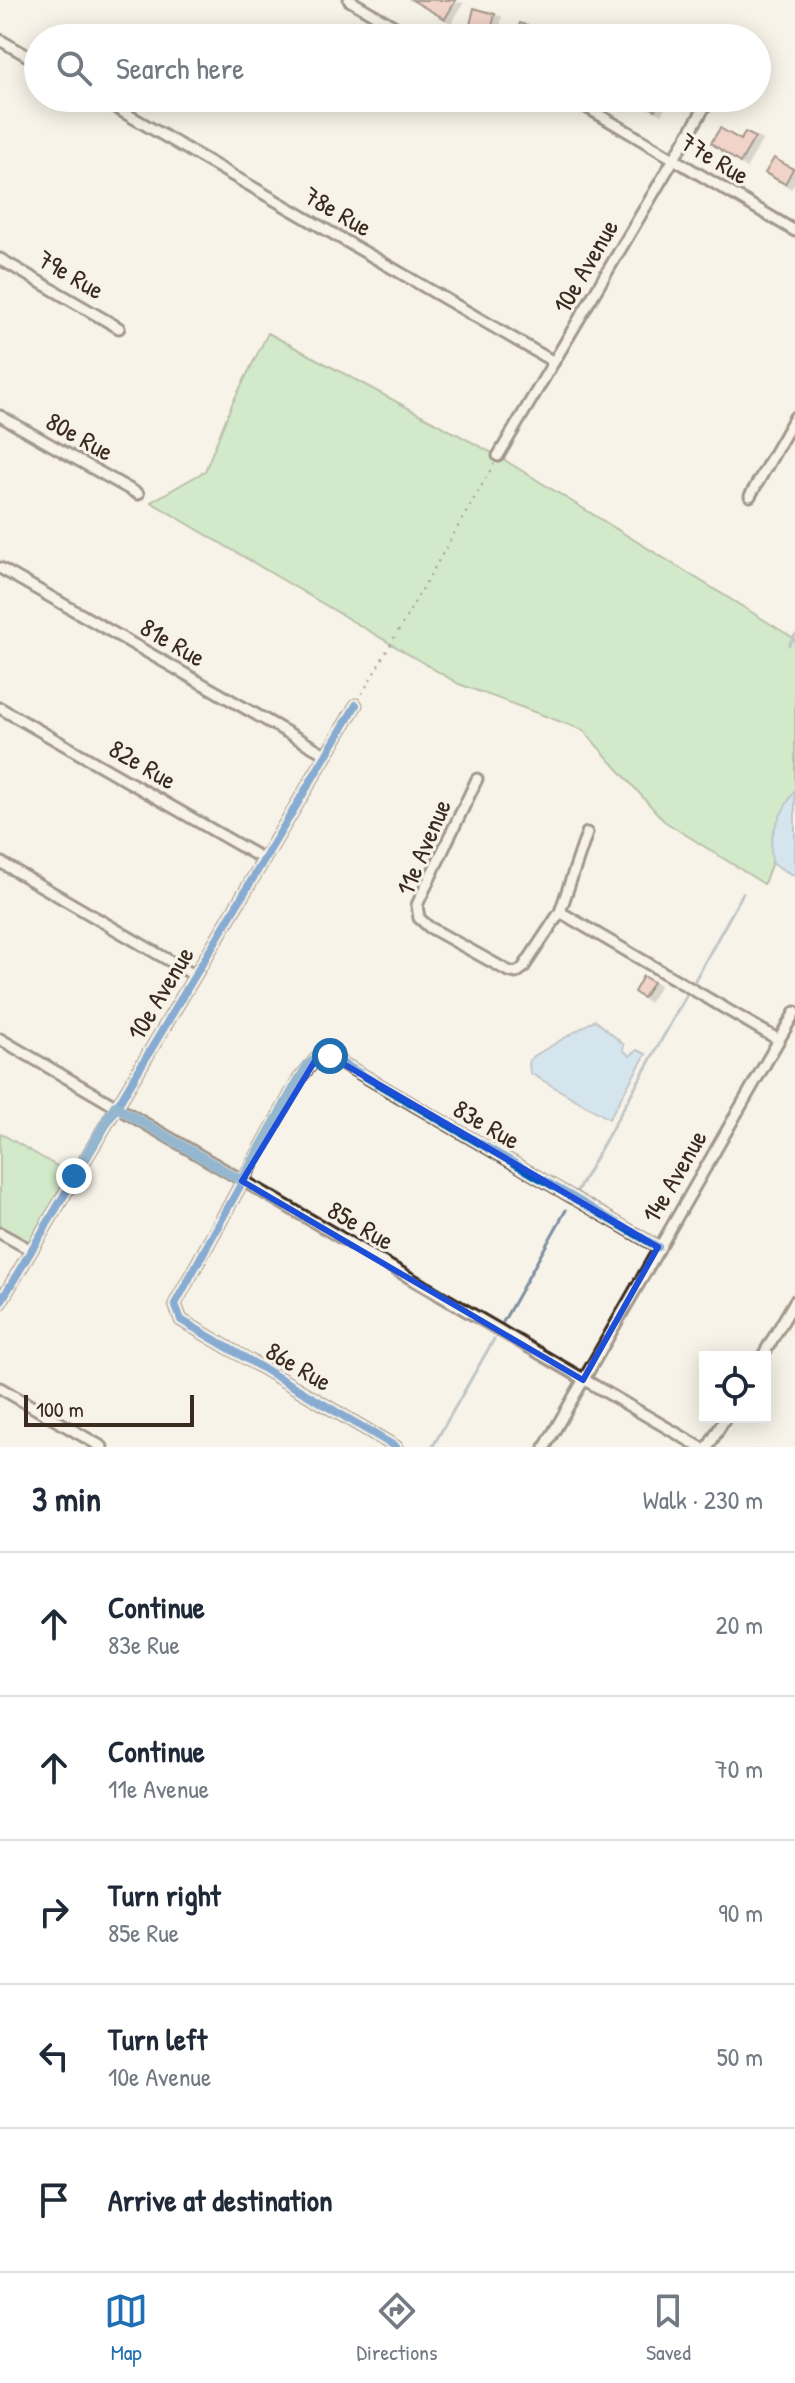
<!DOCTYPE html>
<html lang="en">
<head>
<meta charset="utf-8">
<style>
  body { margin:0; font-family:"Patrick Hand",sans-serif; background:#f2f2f3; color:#1f2937 }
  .controls { position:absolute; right:24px; bottom:24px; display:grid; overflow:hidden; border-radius:0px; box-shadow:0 4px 20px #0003 }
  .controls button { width:72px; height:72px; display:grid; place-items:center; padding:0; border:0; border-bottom:2px solid #e0e1e3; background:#fff; color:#1f2937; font:40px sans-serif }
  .scale { position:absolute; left:24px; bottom:20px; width:170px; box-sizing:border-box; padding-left:8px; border:4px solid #3b2a1e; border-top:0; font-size:22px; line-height:28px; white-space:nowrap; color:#3b2a1e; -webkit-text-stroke:6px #f7f3e8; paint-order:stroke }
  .stop { position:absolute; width:24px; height:24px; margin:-18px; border:6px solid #1f6fb2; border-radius:50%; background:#fff }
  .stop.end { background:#1f6fb2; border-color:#fff; box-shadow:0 2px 8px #0008 }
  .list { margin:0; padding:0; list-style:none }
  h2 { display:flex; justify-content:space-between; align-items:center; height:104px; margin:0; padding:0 32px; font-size:34px }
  h2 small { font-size:26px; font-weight:400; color:#747a83 }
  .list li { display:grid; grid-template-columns:52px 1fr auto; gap:24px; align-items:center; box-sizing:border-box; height:144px; padding:0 32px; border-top:2px solid #e0e1e3 }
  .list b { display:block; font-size:30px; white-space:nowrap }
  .list p { margin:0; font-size:26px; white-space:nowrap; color:#747a83 }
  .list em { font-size:26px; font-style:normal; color:#747a83 }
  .icon { flex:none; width:44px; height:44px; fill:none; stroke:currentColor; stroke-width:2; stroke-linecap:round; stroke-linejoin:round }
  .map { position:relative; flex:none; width:795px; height:1447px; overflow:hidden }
  .search { position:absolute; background:#fff; box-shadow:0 4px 20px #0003; left:24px; right:24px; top:24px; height:88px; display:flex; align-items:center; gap:20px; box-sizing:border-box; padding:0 28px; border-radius:44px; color:#747a83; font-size:30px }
  .sheet { height:824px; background:#fff }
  nav { display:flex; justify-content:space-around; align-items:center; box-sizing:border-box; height:112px; border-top:2px solid #e0e1e3; background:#fff; font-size:22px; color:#747a83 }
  nav a { display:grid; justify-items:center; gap:4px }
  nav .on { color:#1f6fb2 }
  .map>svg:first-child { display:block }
  .green { fill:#a5e0a6; stroke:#708562; stroke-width:2 }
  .water { fill:#abd4f6; stroke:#7e90a0; stroke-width:2 }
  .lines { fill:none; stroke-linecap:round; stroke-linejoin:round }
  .stream { stroke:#7e90a0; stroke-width:3 }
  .building { fill:#e8aea4; stroke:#3b2a1e; stroke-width:2; filter:url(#shadow) }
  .street-casing { stroke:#3b2a1e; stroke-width:15 }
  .path { stroke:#3b2a1e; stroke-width:2; stroke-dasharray:2 6; stroke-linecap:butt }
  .street { stroke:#f7f3e8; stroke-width:9 }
  .cycleway-casing { stroke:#f7f3e8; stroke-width:13 }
  .cycleway { stroke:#0057b8; stroke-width:8 }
  .route { stroke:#1f6fb2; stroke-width:10 }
  .marked { fill:none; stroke:#1d4ed8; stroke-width:6; stroke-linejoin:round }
  .labels { text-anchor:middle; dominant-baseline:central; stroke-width:6; stroke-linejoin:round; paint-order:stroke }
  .street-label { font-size:26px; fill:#3b2a1e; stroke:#f7f3e8 }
</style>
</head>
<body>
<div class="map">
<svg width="795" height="1447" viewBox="0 0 795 1447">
  <defs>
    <filter id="shadow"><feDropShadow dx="6" dy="3.5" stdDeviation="0" flood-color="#0004"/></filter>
  </defs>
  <rect width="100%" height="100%" fill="#f7f3e8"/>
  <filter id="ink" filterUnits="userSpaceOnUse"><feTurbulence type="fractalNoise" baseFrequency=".0125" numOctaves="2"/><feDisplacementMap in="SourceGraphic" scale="16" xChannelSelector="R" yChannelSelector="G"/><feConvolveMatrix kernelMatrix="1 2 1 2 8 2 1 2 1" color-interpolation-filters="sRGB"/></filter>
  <g filter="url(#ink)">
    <path class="green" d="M268,333l230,123 297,183v159l-31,86 -100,-63 -81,-91 -124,-46 -308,-182 54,-31 27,-67z
      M0,1133l74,43 -43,74 -31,-17z"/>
    <path class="water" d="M795,790v86l-22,-12c-8,-28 8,-51 22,-74z
      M595,1020l29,25 -1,5 7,6 7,-6 9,4 -37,65 -79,-46 -1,-12 5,-5z"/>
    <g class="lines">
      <path class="stream" d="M789,645l6,-10
        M695,980l48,-87
        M576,1193l110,-197
        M503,1322l63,-112
        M433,1446l61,-107"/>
    </g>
    <path class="building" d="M412,0h44l-11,19z
      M474,8l21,6 -4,17 -21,-6z
      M520,23l38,14 -1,1h-32l-9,-3z
      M632,98h29l-6,12z
      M720,128l21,12 4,-8 10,5 -15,26 -29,-20z
      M774,158l19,11 -8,15 -20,-11z
      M643,976l10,6 -10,16 -9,-6z"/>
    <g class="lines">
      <g class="street-casing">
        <path id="street" d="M349,0l65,38
          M0,40l38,22
          M99,98l455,264
          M571,98l224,133
          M0,259l119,69
          M0,416l138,78
          M498,456l212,-358
          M750,496l45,-79
          M0,568l325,186
          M0,708l263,151
          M477,779l-60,126 2,13 10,9 79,44 8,2 7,-5 37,-56 27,-79
          M0,862l194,113
          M560,912l219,128
          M0,1039l700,408
          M0,1233l31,17
          M0,1303l356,-598
          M762,1357l33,-56
          M0,1388l102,59
          M396,1447l-215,-127 -6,-16 124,-225 17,-20 14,-3 328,191
          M545,1447l250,-435
          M708,1447l18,-30"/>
      </g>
      <path class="path" d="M362,694l132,-230"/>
      <use href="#street" class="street"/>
      <g class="cycleway-casing">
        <path id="cycleway" d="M0,1303l356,-598
          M396,1447l-215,-127 -6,-16 124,-225 17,-20 14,-3 328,191"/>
      </g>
      <use href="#cycleway" class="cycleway"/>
    </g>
  </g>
  <g class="lines" filter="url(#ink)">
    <path class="route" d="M74,1176l41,-70 127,75 66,-116 8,-6 14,-3"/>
  </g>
  <path d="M0 0H795V1447H0ZM330,1056l328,191 -75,133 -341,-199 74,-122z" fill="#f7f3e8" fill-opacity=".55" fill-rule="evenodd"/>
  <path class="marked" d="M330,1056l328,191 -75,133 -341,-199 74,-122z"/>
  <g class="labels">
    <g class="street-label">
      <text transform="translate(715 158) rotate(31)">77e Rue</text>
      <text transform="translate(338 211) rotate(30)">78e Rue</text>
      <text transform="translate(585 266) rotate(-60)">10e Avenue</text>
      <text transform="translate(71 274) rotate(30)">79e Rue</text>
      <text transform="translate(80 436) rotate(29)">80e Rue</text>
      <text transform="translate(173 642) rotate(30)">81e Rue</text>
      <text transform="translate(143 764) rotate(30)">82e Rue</text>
      <text transform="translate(423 847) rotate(-67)">11e Avenue</text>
      <text transform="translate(160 993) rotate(-59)">10e Avenue</text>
      <text transform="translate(487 1124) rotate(30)">83e Rue</text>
      <text transform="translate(674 1176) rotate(-60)">14e Avenue</text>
      <text transform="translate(361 1225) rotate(30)">85e Rue</text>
      <text transform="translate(299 1366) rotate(30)">86e Rue</text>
    </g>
  </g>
</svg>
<div class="controls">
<button><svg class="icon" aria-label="locate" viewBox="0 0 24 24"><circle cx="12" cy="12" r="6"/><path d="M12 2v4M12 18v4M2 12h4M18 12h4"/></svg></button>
</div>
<div class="scale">100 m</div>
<div class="stop" style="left:330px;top:1056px"></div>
<div class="stop end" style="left:74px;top:1176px"></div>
<div class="search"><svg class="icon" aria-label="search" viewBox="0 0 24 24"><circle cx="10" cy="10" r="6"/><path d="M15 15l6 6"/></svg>Search here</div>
</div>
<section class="sheet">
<h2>3 min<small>Walk · 230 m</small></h2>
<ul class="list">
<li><svg class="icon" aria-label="ahead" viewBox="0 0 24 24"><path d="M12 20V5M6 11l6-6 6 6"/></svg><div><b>Continue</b><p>83e Rue</p></div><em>20 m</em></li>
<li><svg class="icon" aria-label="ahead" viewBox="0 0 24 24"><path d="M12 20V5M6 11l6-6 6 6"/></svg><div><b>Continue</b><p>11e Avenue</p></div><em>70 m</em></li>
<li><svg class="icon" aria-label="right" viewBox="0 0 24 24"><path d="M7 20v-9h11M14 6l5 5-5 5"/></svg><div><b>Turn right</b><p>85e Rue</p></div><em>90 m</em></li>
<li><svg class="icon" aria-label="left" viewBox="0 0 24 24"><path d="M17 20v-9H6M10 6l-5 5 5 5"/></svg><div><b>Turn left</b><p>10e Avenue</p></div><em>50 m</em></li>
<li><svg class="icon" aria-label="arrive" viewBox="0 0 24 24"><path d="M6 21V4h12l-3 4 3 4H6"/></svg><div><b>Arrive at destination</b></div></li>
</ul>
</section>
<nav>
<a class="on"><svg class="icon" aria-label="map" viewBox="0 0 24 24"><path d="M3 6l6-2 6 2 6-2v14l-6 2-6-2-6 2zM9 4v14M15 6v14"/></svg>Map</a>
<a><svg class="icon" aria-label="directions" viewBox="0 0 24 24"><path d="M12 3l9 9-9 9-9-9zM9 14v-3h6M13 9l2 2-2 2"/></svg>Directions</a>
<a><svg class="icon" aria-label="saved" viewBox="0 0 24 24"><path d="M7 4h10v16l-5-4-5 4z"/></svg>Saved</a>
</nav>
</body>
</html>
